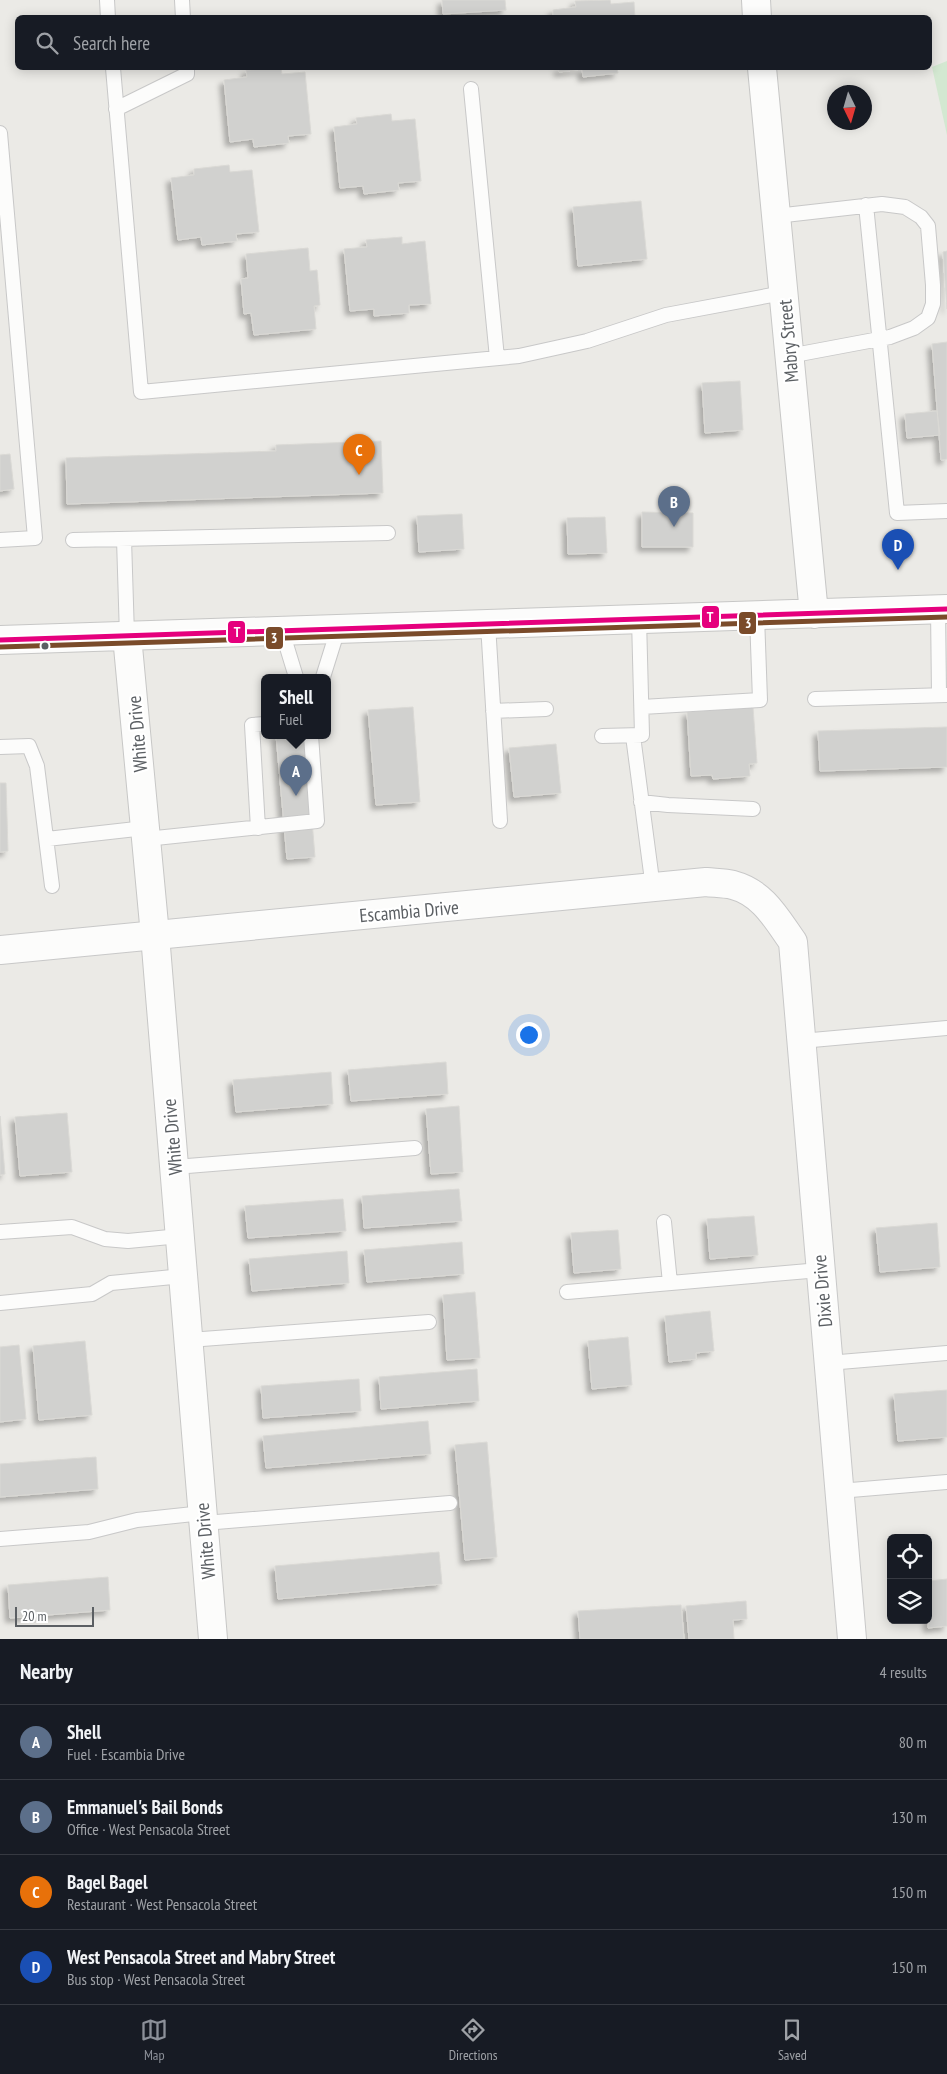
<!DOCTYPE html>
<html lang="en">
<head>
<meta charset="utf-8">
<style>
  body { margin:0; font-family:"PT Sans Narrow",sans-serif; background:#242831; color:#f1f3f6 }
  .controls { position:absolute; right:15px; bottom:15px; display:grid; overflow:hidden; border-radius:8px; box-shadow:0 2px 12px #0003 }
  .controls button { width:45px; height:45px; display:grid; place-items:center; padding:0; border:0; border-bottom:1px solid #363941; background:#171b24; color:#f1f3f6; font:25px sans-serif }
  .compass { position:absolute; left:827px; top:85px; width:45px; height:45px; border-radius:50%; background:#171b24; box-shadow:0 2px 12px #0003; rotate:175deg }
  .scale { position:absolute; left:15px; bottom:12px; width:79px; box-sizing:border-box; padding-left:5px; border:2px solid #5b5f63; border-top:0; font-size:14px; line-height:18px; white-space:nowrap; color:#5b5f63; -webkit-text-stroke:4px #fff; paint-order:stroke }
  .you { position:absolute; left:528px; top:1034px; width:18px; height:18px; margin:-12px; border:4px solid #fff; border-radius:50%; background:#1a73e8; box-shadow:0 0 0 8px #1a73e833 }
  .badge { display:grid; place-items:center; width:32px; height:32px; border-radius:50%; background:#8c9099; color:#fff; font-size:16px; font-weight:700 }
  .pin { position:absolute; translate:-50% -41px; filter:drop-shadow(0 1px 2px #0008) }
  .pin::after { content:''; position:absolute; top:26px; width:18px; height:15px; background:inherit; clip-path:polygon(0 0,100% 0,50% 100%) }
  .popup { position:absolute; left:261px; top:674px; width:70px; height:65px; box-sizing:border-box; display:grid; place-content:center; border-radius:8px; background:#171b24; filter:drop-shadow(0 1px 4px #0005); font-size:16px; white-space:nowrap; color:#9ea1a6 }
  .popup b { font-size:19px; color:#f1f3f6 }
  .popup::after { content:''; position:absolute; left:50%; top:100%; margin-left:-10px; border:10px solid transparent; border-top-color:#171b24 }
  .list { margin:0; padding:0; list-style:none }
  h2 { display:flex; justify-content:space-between; align-items:center; height:65px; margin:0; padding:0 20px; font-size:21px }
  h2 small { font-size:16px; font-weight:400; color:#9ea1a6 }
  .list li { display:grid; grid-template-columns:32px 1fr auto; gap:15px; align-items:center; box-sizing:border-box; height:75px; padding:0 20px; border-top:1px solid #363941 }
  .list b { display:block; font-size:19px; white-space:nowrap }
  .list p { margin:0; font-size:16px; white-space:nowrap; color:#9ea1a6 }
  .list em { font-size:16px; font-style:normal; color:#9ea1a6 }
  .icon { flex:none; width:28px; height:28px; fill:none; stroke:currentColor; stroke-width:2; stroke-linecap:round; stroke-linejoin:round }
  .map { position:relative; flex:none; width:947px; height:1639px; overflow:hidden }
  .search { position:absolute; background:#171b24; box-shadow:0 2px 12px #0003; left:15px; right:15px; top:15px; height:55px; display:flex; align-items:center; gap:12px; box-sizing:border-box; padding:0 18px; border-radius:8px; color:#9ea1a6; font-size:19px }
  .sheet { height:365px; background:#171b24 }
  nav { display:flex; justify-content:space-around; align-items:center; box-sizing:border-box; height:70px; border-top:1px solid #363941; background:#171b24; font-size:14px; color:#9ea1a6 }
  nav a { display:grid; justify-items:center; gap:2px }
  nav .on { color:#8c9099 }
  .map>svg:first-child { display:block }
  .green { fill:#d3e8d1 }
  .building { fill:#d1d1cf; stroke:#dad9d5; filter:url(#shadow) }
  .lines { fill:none; stroke-linecap:round; stroke-linejoin:round }
  .lane-casing { stroke:#c8c8c8; stroke-width:16 }
  .street-casing { stroke:#c8c8c8; stroke-width:30 }
  .secondary-casing { stroke:#c7c7c6; stroke-width:30 }
  .lane { stroke:#fcfcfb; stroke-width:14 }
  .street { stroke:#fcfcfb; stroke-width:28 }
  .secondary { stroke:#fcfcfb; stroke-width:28 }
  .bus-1-casing { stroke:#fff; stroke-width:9 }
  .bus-2-casing { stroke:#fff; stroke-width:9 }
  .bus-1 { stroke:#e5007d; stroke-width:5 }
  .bus-2 { stroke:#7a4b2a; stroke-width:5 }
  .bus-dot { fill:#5b5f63; stroke:#fff; stroke-width:2 }
  .labels { text-anchor:middle; dominant-baseline:central; stroke-width:4.5; stroke-linejoin:round; paint-order:stroke }
  .street-label { font-size:19px; fill:#5b5f63; stroke:#fff }
  .line-badge { stroke:#fff; stroke-width:2 }
  .badge-label { font-size:14px; text-anchor:middle; font-weight:bold; fill:#fff }
</style>
</head>
<body>
<div class="map">
<svg width="947" height="1639" viewBox="0 0 947 1639">
  <defs>
    <filter id="shadow"><feDropShadow dx="-4.5" dy="4.5" stdDeviation="2.5" flood-color="#0004"/></filter>
  </defs>
  <rect width="100%" height="100%" fill="#ebeae6"/>
  <path class="green" d="M947,61v74l-15,-68z"/>
  <path class="building" d="M442,0h63l1,10 -63,4z
    M610,0l1,4 23,-2 1,16h-82v-8l23,-3 -1,-6z
    M281,68l1,6 23,-2 6,62 -23,2 1,7 -35,4 -1,-8 -23,3 -6,-62 23,-3 -1,-7z
    M558,68h59l1,5 -35,4 -1,-8 -23,3z
    M391,114l1,7 23,-2 6,62 -23,2 1,7 -35,4 -1,-8 -23,2 -6,-61 23,-3 -1,-6z
    M229,165l1,7 22,-2 7,62 -23,2 1,7 -35,4 -1,-8 -23,3 -7,-62 23,-3v-6z
    M641,201l6,58 -69,7 -5,-59z
    M402,237v7l23,-3 6,63 -22,1v8l-35,3v-7l-24,2 -6,-62 23,-2 -1,-7z
    M308,248l2,23 7,-1 3,35 -6,1 2,23 -62,6 -3,-22 -7,1 -3,-35 7,-1 -2,-24z
    M947,251v58l-4,-57z
    M947,342v117l-6,1 -9,-116z
    M740,381l3,49 -38,3 -3,-50z
    M937,411l3,24 -33,3 -2,-24z
    M381,441l2,52 -316,11 -1,-46 210,-7v-6z
    M10,454l4,35 -14,2v-36z
    M642,512l51,1v34h-51z
    M462,514l2,35 -45,3 -2,-36z
    M605,517l2,36 -39,1 -1,-36z
    M413,707l7,95 -44,3 -8,-95z
    M753,707l4,56 -8,1 1,12 -37,3 -1,-4 -21,1 -4,-64z
    M947,727v40l-127,4 -2,-40z
    M276,735h29l10,122 -28,2z
    M556,744l5,49 -47,4 -5,-49z
    M0,783h6l2,68 -8,1z
    M446,1062l2,32 -97,7 -3,-31z
    M331,1072l2,32 -97,8 -3,-32z
    M459,1106l4,66 -32,2 -5,-65z
    M67,1113l5,59 -52,4 -5,-59z
    M0,1116l5,58 -5,1z
    M459,1189l3,32 -98,7 -2,-32z
    M343,1199l3,32 -98,7 -3,-32z
    M754,1216l4,39 -48,4 -3,-40z
    M937,1223l3,44 -60,5 -4,-44z
    M618,1230l3,39 -47,4 -3,-40z
    M462,1242l2,32 -97,8 -3,-32z
    M347,1251l2,32 -97,8 -3,-32z
    M475,1292l5,66 -33,2 -4,-65z
    M710,1311l4,40 -18,2v6l-27,3 -4,-46z
    M628,1337l4,48 -40,4 -4,-48z
    M85,1341l7,74 -53,5 -6,-74z
    M19,1345l7,74 -26,3v-75z
    M477,1369l2,32 -98,8 -2,-32z
    M359,1379l2,32 -98,7 -2,-32z
    M947,1390v47l-49,4 -4,-47z
    M428,1421l3,33 -165,14 -3,-32z
    M487,1442l10,115 -32,3 -10,-115z
    M96,1457l2,32 -98,8v-33z
    M439,1552l3,32 -164,15 -3,-33z
    M108,1577l2,33 -100,8 -2,-33z
    M947,1579v47l-19,2v-47z
    M746,1601l1,18 -14,1 1,19h-45l-3,-33z
    M681,1605l3,34h-104l-2,-28z"/>
  <g class="lines">
    <g class="lane-casing">
      <path id="lane" d="M107,0l1,18
        M182,0l1,18
        M113,68l28,324 378,-36 68,-15 79,-26 117,-22
        M471,89l26,269
        M116,109l71,-35v-6
        M0,133l35,405 -35,2
        M866,205l31,308 50,-2
        M776,216l106,-12 23,3 16,10 7,9 5,59v19l-5,14 -14,10 -24,9 -101,19
        M124,539l3,97
        M73,540l315,-7
        M938,609l1,86
        M488,624l12,197
        M282,631l14,46
        M323,677l15,-48
        M815,699l132,-4
        M642,707l118,-7 -3,-84
        M493,711l53,-2
        M602,736l40,-1 -3,-116
        M633,736l20,152
        M0,747l29,-1 8,20 15,120
        M641,802l27,3 85,4
        M258,828l-6,-103 13,-1
        M47,839l98,-11
        M146,839l171,-18 -6,-86
        M801,1041l146,-13
        M175,1167l240,-19
        M664,1222l6,61
        M0,1232l72,-5 33,12 23,2 52,-5
        M567,1292l253,-22
        M0,1303l92,-9 19,-11 72,-7
        M189,1340l240,-18
        M828,1363l119,-10
        M839,1491l108,-9
        M204,1523l246,-20
        M0,1539l89,-7 48,-12 66,-7"/>
    </g>
    <g class="street-casing">
      <path id="street" d="M0,950l706,-68c8,1 18,1 27,3 30,8 43,33 60,57l59,697"/>
    </g>
    <g class="secondary-casing">
      <path id="secondary" d="M756,0l1,18
        M762,68l52,546
        M127,636l28,299 58,704
        M0,640l947,-31"/>
    </g>
    <use href="#lane" class="lane"/>
    <use href="#street" class="street"/>
    <use href="#secondary" class="secondary"/>
    <g class="bus-1-casing">
      <path id="bus-1" d="M0,640l947,-31"/>
    </g>
    <g class="bus-2-casing">
      <path id="bus-2" d="M0,647l947,-30"/>
    </g>
    <use href="#bus-1" class="bus-1"/>
    <use href="#bus-2" class="bus-2"/>
  </g>
  <circle class="bus-dot" cx="45" cy="646" r="4.5"/>
  <g class="labels">
    <g class="street-label">
      <text transform="translate(788 341) rotate(-95)">Mabry Street</text>
      <text transform="translate(137 734) rotate(-95)">White Drive</text>
      <text transform="translate(409 911) rotate(-5)">Escambia Drive</text>
      <text transform="translate(172 1137) rotate(-95)">White Drive</text>
      <text transform="translate(822 1291) rotate(-95)">Dixie Drive</text>
      <text transform="translate(205 1541) rotate(-95)">White Drive</text>
    </g>
  </g>
  <g class="line-badge">
    <rect x="701" y="605" width="19" height="24" rx="5" fill="#e5007d"/>
    <rect x="738" y="611" width="19" height="24" rx="5" fill="#7a4b2a"/>
    <rect x="227" y="620" width="19" height="24" rx="5" fill="#e5007d"/>
    <rect x="265" y="626" width="19" height="24" rx="5" fill="#7a4b2a"/>
  </g>
  <g class="badge-label">
    <text x="710" y="622">T</text>
    <text x="748" y="628">3</text>
    <text x="237" y="637">T</text>
    <text x="274" y="643">3</text>
  </g>
</svg>
<div class="controls">
<button><svg class="icon" aria-label="locate" viewBox="0 0 24 24"><circle cx="12" cy="12" r="6"/><path d="M12 2v4M12 18v4M2 12h4M18 12h4"/></svg></button>
<button><svg class="icon" aria-label="layers" viewBox="0 0 24 24"><path d="M12 4l9 5-9 5-9-5zM3 14l9 5 9-5"/></svg></button>
</div>
<svg class="compass" viewBox="-18 -18 36 36"><path d="M0-13l5 13h-10z" fill="#e53935"/><path d="M0 13l5-13h-10z" fill="#9ea1a6"/></svg>
<div class="scale">20 m</div>
<div class="you"></div>
<div class="pin badge" style="left:296px;top:796px;background:#5c6f8a">A</div>
<div class="popup"><b>Shell</b>Fuel</div>
<div class="pin badge" style="left:674px;top:527px;background:#5c6f8a">B</div>
<div class="pin badge" style="left:359px;top:475px;background:#e8710a">C</div>
<div class="pin badge" style="left:898px;top:570px;background:#1a4fb4">D</div>
<div class="search"><svg class="icon" aria-label="search" viewBox="0 0 24 24"><circle cx="10" cy="10" r="6"/><path d="M15 15l6 6"/></svg>Search here</div>
</div>
<section class="sheet">
<h2>Nearby<small>4 results</small></h2>
<ul class="list">
<li><span class="badge" style="background:#5c6f8a">A</span><div><b>Shell</b><p>Fuel · Escambia Drive</p></div><em>80 m</em></li>
<li><span class="badge" style="background:#5c6f8a">B</span><div><b>Emmanuel's Bail Bonds</b><p>Office · West Pensacola Street</p></div><em>130 m</em></li>
<li><span class="badge" style="background:#e8710a">C</span><div><b>Bagel Bagel</b><p>Restaurant · West Pensacola Street</p></div><em>150 m</em></li>
<li><span class="badge" style="background:#1a4fb4">D</span><div><b>West Pensacola Street and Mabry Street</b><p>Bus stop · West Pensacola Street</p></div><em>150 m</em></li>
</ul>
</section>
<nav>
<a class="on"><svg class="icon" aria-label="map" viewBox="0 0 24 24"><path d="M3 6l6-2 6 2 6-2v14l-6 2-6-2-6 2zM9 4v14M15 6v14"/></svg>Map</a>
<a><svg class="icon" aria-label="directions" viewBox="0 0 24 24"><path d="M12 3l9 9-9 9-9-9zM9 14v-3h6M13 9l2 2-2 2"/></svg>Directions</a>
<a><svg class="icon" aria-label="saved" viewBox="0 0 24 24"><path d="M7 4h10v16l-5-4-5 4z"/></svg>Saved</a>
</nav>
</body>
</html>
